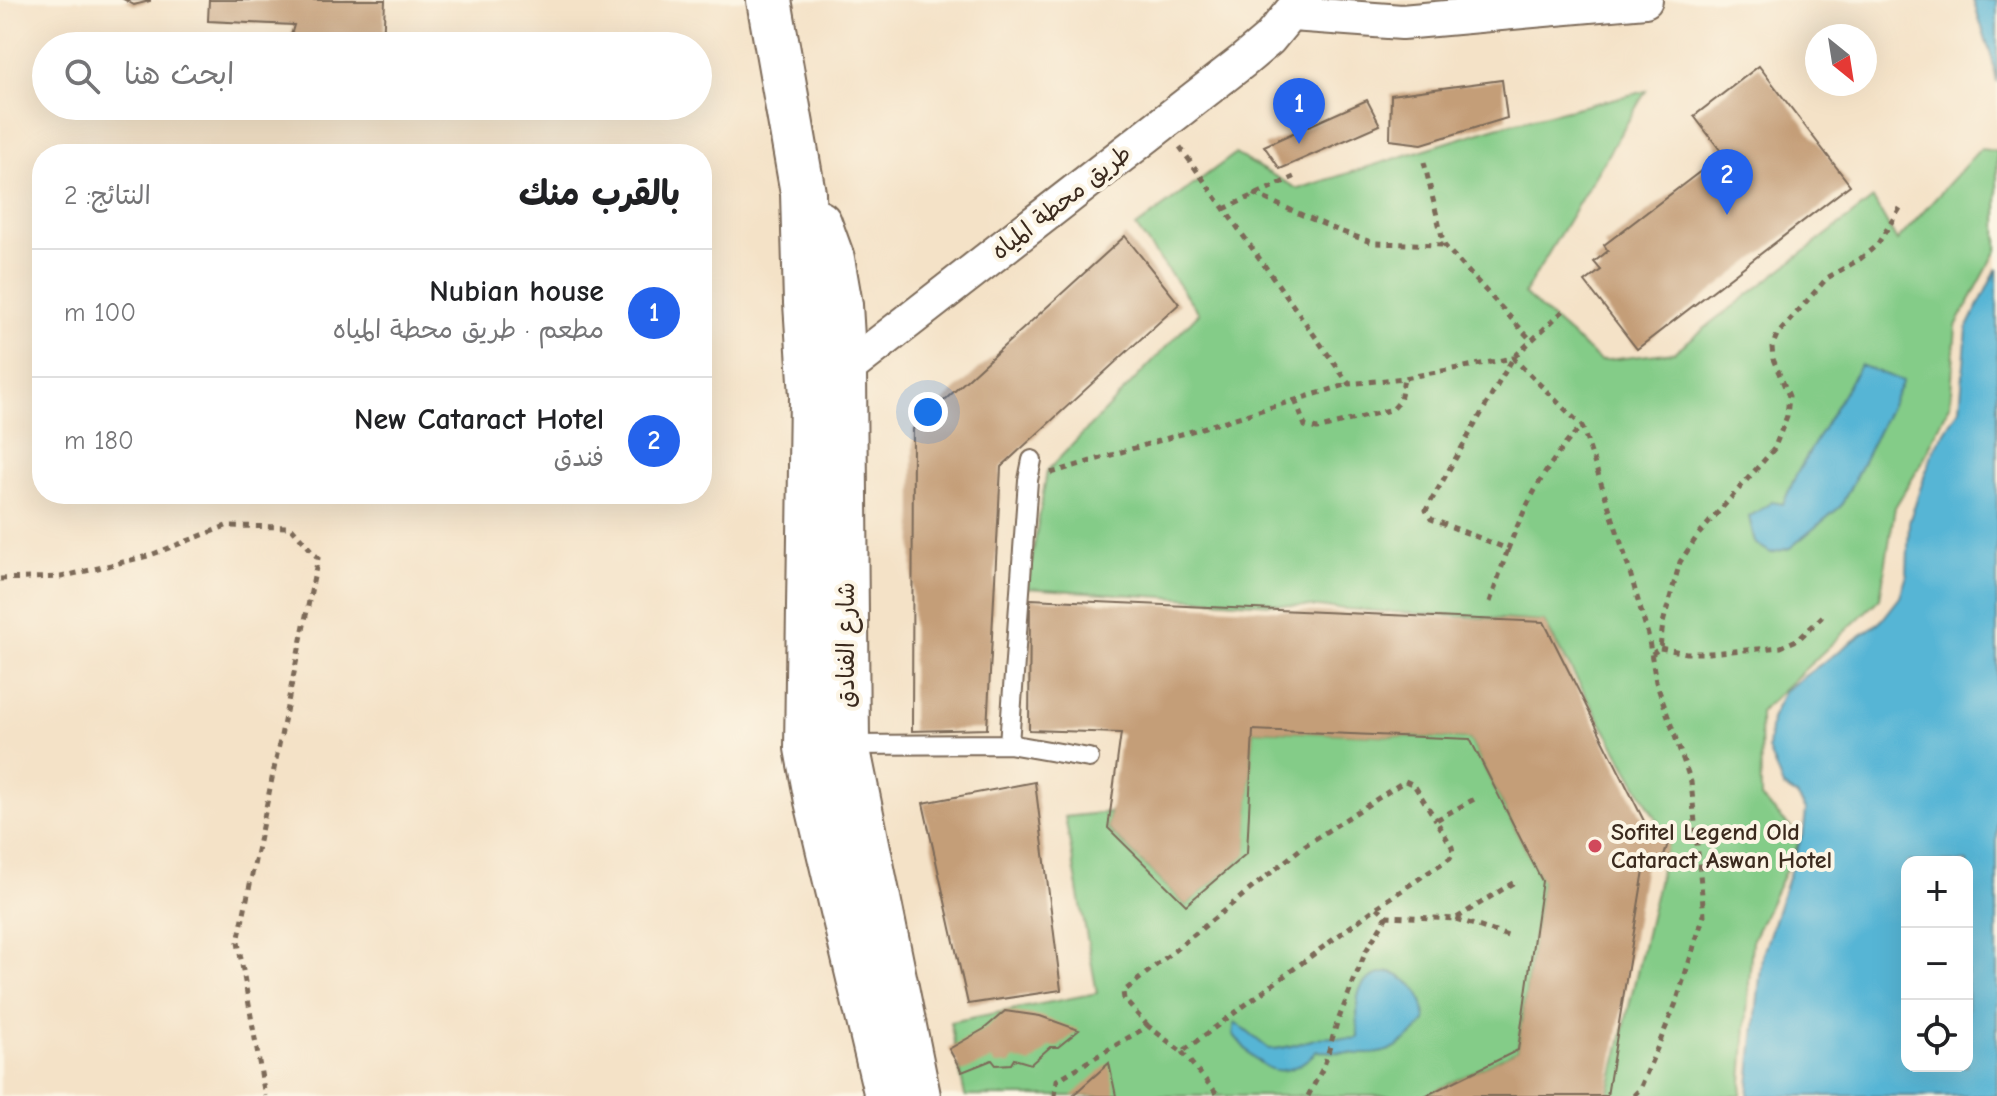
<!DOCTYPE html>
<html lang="ar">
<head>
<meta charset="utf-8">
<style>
  body { margin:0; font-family:"Comic Neue","Playpen Sans Arabic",sans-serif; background:#f2f2f2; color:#202124; direction:rtl }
  .controls { position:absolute; right:24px; bottom:24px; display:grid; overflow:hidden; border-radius:16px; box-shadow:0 8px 32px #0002 }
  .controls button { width:72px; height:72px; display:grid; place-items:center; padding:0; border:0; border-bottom:2px solid #e0e0e0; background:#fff; color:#202124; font:40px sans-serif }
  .compass { position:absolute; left:1805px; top:24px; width:72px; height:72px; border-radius:50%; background:#fff; box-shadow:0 8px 32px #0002; rotate:150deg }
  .you { position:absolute; left:928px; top:412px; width:28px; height:28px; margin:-20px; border:6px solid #fff; border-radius:50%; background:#1a73e8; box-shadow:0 0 0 12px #1a73e833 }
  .badge { display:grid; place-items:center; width:52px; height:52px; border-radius:50%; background:#2563eb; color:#fff; font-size:26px; font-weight:700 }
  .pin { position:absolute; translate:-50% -66px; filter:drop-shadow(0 2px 4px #0008) }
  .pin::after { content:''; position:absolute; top:42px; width:28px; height:24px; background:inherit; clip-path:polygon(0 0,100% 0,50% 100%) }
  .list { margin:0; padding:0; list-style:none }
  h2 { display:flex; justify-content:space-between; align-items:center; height:104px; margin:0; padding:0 32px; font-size:34px }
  h2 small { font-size:26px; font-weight:400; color:#757577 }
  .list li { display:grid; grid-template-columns:52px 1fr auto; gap:24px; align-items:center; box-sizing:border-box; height:128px; padding:0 32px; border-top:2px solid #e0e0e0 }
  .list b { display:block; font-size:30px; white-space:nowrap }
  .list p { margin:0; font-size:26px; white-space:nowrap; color:#757577 }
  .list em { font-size:26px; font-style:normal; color:#757577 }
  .icon { flex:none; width:44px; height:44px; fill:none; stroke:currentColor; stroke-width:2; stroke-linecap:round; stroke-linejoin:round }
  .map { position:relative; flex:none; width:1997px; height:1096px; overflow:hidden; direction:ltr }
  .search { position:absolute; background:#fff; box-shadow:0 8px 32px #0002; left:32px; top:32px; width:680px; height:88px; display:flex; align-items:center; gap:20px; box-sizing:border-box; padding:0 28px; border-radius:44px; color:#757577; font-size:30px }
  .panel { position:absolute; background:#fff; box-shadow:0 8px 32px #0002; left:32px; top:144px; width:680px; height:360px; border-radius:32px; direction:rtl }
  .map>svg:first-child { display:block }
  .green { fill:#84cc88; stroke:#607b53; stroke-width:2 }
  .water { fill:#57b5d5; stroke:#49707a; stroke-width:2; fill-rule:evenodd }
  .building { fill:#c49e78 }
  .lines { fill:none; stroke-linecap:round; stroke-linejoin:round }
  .service-casing { stroke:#7c6a59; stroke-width:22 }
  .minor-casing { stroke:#7c6a59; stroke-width:38 }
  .tertiary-casing { stroke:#7c6a59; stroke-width:48 }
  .path { stroke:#7c6a59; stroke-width:5; stroke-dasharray:6 6; stroke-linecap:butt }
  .service { stroke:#fff; stroke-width:18 }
  .minor { stroke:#fff; stroke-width:34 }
  .tertiary { stroke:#fff; stroke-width:44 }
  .poi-dot { fill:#d1495b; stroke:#fcf5e5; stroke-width:3 }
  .labels { text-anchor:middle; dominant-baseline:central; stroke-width:8; stroke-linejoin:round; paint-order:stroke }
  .street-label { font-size:24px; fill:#3b2a1e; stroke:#fcf5e5 }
  .poi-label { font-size:24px; font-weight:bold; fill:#3b2a1e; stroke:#fcf5e5; text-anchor:start }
</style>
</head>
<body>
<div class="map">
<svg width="1997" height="1096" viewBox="0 0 1997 1096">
  <rect width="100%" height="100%" fill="#fcf5e5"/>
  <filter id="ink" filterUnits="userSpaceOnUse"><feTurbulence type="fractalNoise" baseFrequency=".0125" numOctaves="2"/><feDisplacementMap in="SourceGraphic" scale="16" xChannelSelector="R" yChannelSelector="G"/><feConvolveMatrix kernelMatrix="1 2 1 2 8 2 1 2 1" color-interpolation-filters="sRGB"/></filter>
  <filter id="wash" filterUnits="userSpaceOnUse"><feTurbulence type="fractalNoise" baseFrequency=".006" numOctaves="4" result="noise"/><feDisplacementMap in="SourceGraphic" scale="32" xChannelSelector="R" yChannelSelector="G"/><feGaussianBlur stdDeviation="1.8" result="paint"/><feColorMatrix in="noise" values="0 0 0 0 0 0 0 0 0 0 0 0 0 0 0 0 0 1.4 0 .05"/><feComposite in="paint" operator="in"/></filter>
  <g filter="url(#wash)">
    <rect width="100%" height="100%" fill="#f4e2c7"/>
    <path class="green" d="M1646,91l-122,203 76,67 74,-9 199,-153 24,42 83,-92 17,2v99l-41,76 -6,78 -30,62 -25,41 -15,91 -120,114 1,86 40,40 -49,103 -11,155h-133l60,-256 -124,-218 -517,-34 20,-117 152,-158 -63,-86 99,-73 63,35 198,-62z
      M1253,730l217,9 72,142 -24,169 -93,46h-460l-15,-74 147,-29 -32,-176 45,-5 -2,17 78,76 60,-52z"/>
    <path class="water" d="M1973,0h24v83l-5,-25z
      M1997,268v828h-249l14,-139 42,-128 2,-19 -9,-14 -14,-9 -15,-38 3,-30 13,-28 98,-71 18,-23 7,-22 2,-53 24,-71 27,-43 7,-79zM1907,862h60v204h-60z
      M1860,365l43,16 -62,125 -51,42 -19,5 -16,-10 -6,-26 23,-15 11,2 13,-29z
      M1391,972c26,12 32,21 35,49 -38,44 -56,32 -109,30 -39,37 -57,16 -84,-17l2,-12 34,27c20,0 31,-7 51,-11 12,-3 25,3 38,0 0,-32 -10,-61 33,-66z"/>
    <g id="blocks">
      <path class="building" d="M125,0h25v1l-16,4z
        M209,0h176l-2,46h-95l6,-21 -86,-4z
        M1759,66l91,119 -213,164 -52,-67 16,-12 -7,-8 14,-11 -4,-6 119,-91 -29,-38z
        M1502,80l5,38 -85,26 -32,-4 1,-45z
        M1367,100l13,25 -100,44 -16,-23z
        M1125,236l54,68 -178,163 -14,262 -75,2 1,-302z
        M1030,599l514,23 104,207 15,1 6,10 -5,16 -11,5 -7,-3 -39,238h-182l93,-46 24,-169 -72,-142 -217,-9 -6,123 -61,52 -78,-77 13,-95 -92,-3z
        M1035,782l26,208 -93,14 -45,-201z
        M1005,1011l35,5 39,14 -21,17h-8l-19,17 -17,-5 -3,5 -15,1 -4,-5 -30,12 -13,-23 35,-20z
        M1109,1063l7,33h-44z"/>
    </g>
  </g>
  <g filter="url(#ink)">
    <use href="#blocks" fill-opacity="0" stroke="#7c6a59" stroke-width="2"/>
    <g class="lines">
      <g class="service-casing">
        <path id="service" d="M1009,744l19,-264 4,-20
          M847,745l162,-1 80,14"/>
      </g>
      <g class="minor-casing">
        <path id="minor" d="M1292,14l110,8 243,-22
          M830,382l413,-321 26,-22 32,-39"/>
      </g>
      <g class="tertiary-casing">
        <path id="tertiary" d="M769,0l34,193 3,110 6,93 -5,352 10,53 70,295
          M819,223l13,36 8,46 4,66 3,374 71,351"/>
      </g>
      <path class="path" d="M1180,147l169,237 55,-6 109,-20 69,68
        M1424,162l20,83 87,95
        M1254,194l83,36 37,13 69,2
        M1224,209l70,-32
        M1563,311l-50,47 -87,152 5,9 77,30c17,-44 40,-89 74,-123l42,126 24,83 8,47 35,100 13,133 -28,88 -36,86 -7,7
        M1295,400l10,26 12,3 76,-20 7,-8 4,-23
        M1051,473l298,-89
        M0,579l61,-2 87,-21 78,-30 65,1 27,31 -80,384 27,154
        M1490,602l18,-53
        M1660,648l26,5h23l72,-6 18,-8 27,-26
        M1652,654l8,-6 3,-25 17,-61 18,-27 76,-86 13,-33 2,-20 -16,-37 -1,-12 5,-12 50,-57 33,-19 17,-14 25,-40
        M1377,907l10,9 68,3 61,-38
        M1456,919l55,18
        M1148,1026l-24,-27 -1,-7 181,-146 101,-65 9,4 22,35
        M1182,1052l37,44
        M1055,1096l2,-16 91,-54 34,26 195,-145 73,-49 3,-6 -1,-5 -16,-27 42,-23
        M1308,1096l16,-30 13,-43 29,-72 21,-35"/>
      <use href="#service" class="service"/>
      <use href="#minor" class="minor"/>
      <use href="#tertiary" class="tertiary"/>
    </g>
  </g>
  <circle class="poi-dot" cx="1595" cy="846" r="8"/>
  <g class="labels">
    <g class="street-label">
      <text transform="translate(1061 202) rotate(-38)">طريق محطة المياه</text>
      <text transform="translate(846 645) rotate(-90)">شارع الفنادق</text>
    </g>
    <g class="poi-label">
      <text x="1611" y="832">Sofitel Legend Old<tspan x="1611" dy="28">Cataract Aswan Hotel</tspan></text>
    </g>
  </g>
</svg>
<div class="controls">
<button>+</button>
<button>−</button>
<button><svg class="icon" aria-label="locate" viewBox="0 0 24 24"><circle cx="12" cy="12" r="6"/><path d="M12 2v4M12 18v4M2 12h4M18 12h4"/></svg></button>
</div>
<svg class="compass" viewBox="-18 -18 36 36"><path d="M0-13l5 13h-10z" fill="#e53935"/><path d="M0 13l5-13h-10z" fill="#757577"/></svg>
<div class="you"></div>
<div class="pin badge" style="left:1299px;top:144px">1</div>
<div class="pin badge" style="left:1727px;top:215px">2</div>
<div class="search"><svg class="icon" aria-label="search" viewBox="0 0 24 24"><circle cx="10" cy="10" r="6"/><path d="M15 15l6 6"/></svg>ابحث هنا</div>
<section class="panel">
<h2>بالقرب منك<small>النتائج: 2</small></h2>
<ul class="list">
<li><span class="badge">1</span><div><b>Nubian house</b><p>مطعم · طريق محطة المياه</p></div><em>100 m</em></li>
<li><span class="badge">2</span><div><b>New Cataract Hotel</b><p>فندق</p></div><em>180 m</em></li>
</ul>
</section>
</div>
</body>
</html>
